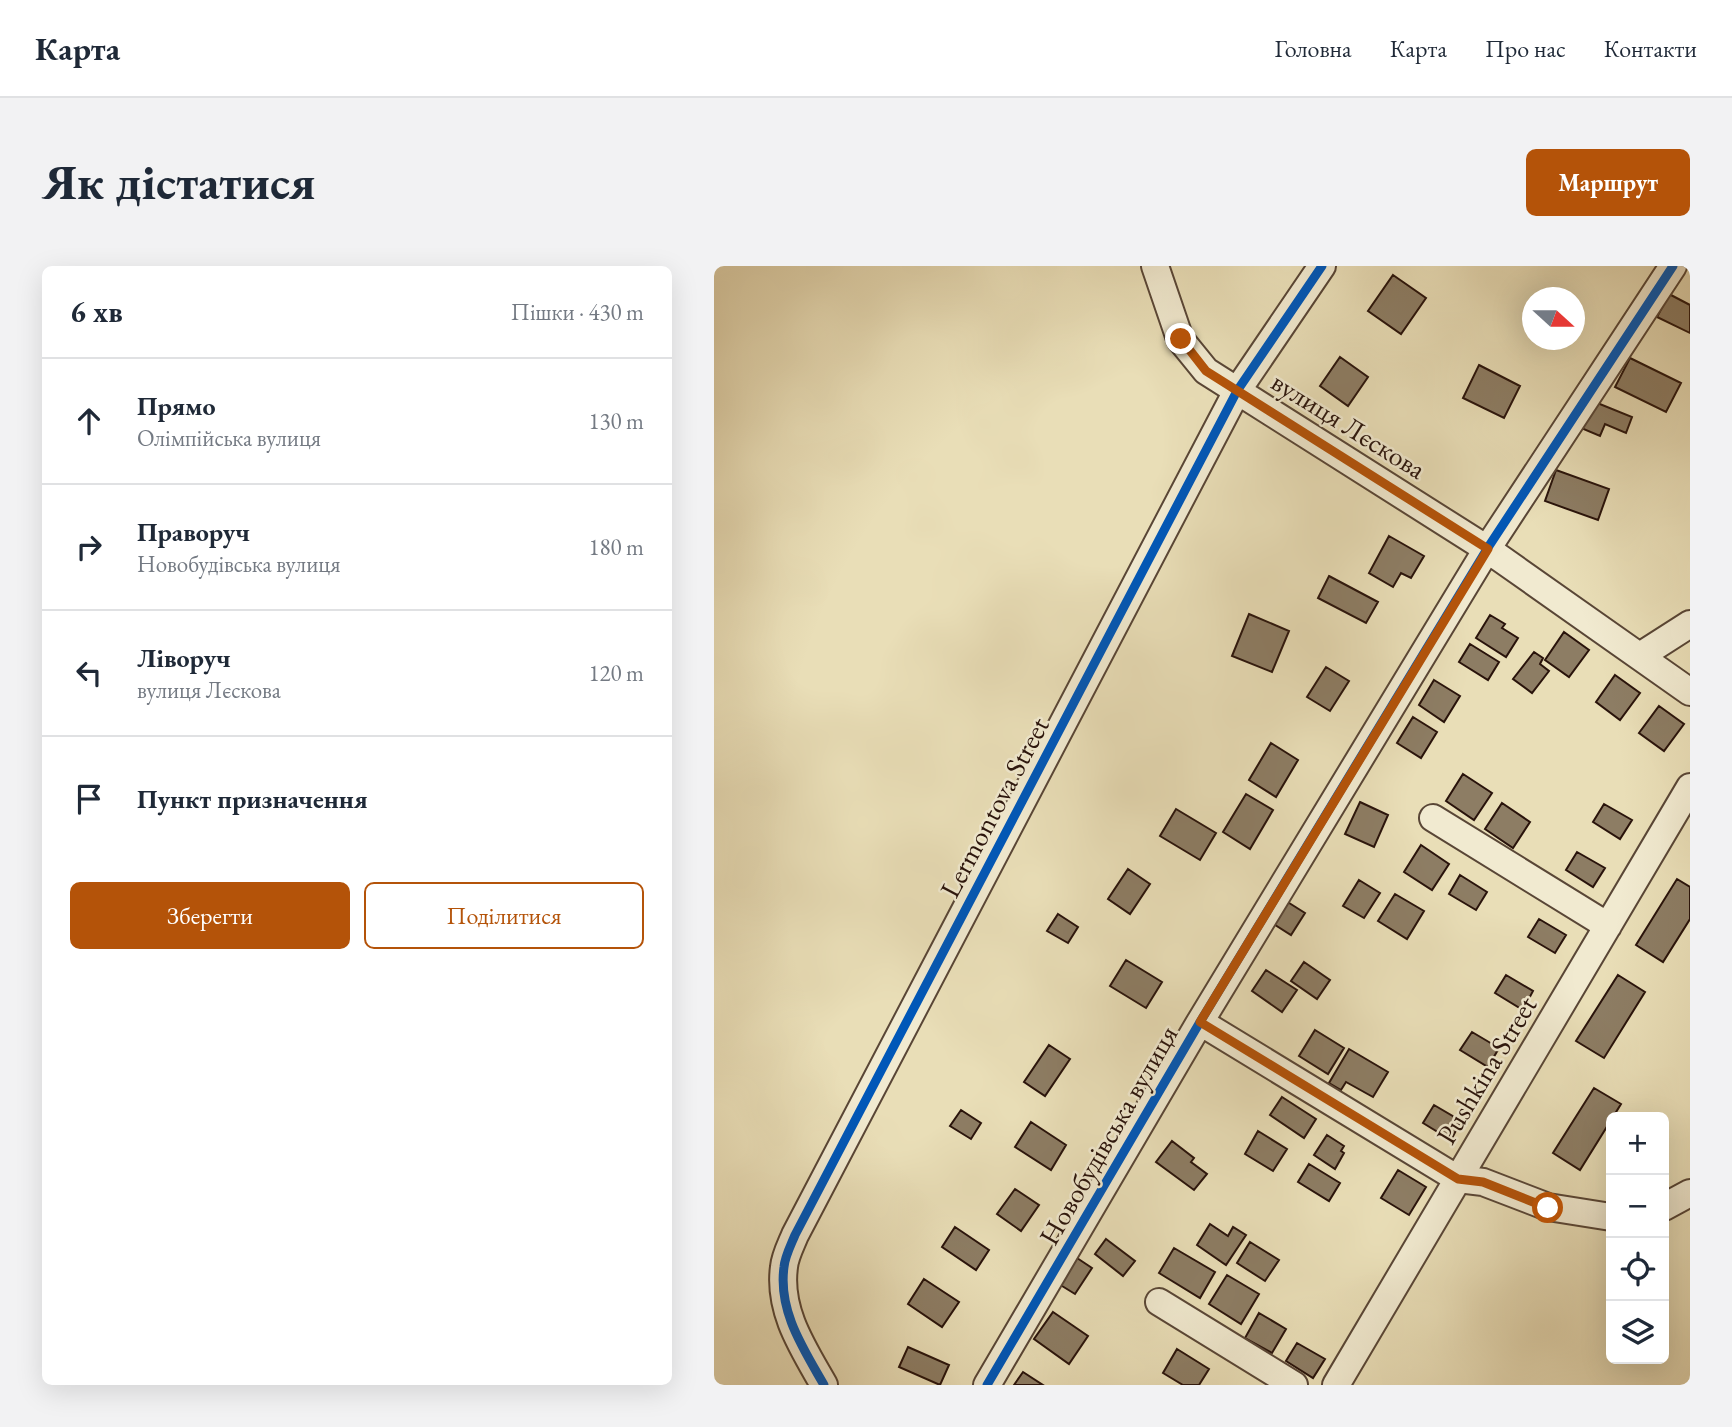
<!DOCTYPE html>
<html lang="uk">
<head>
<meta charset="utf-8">
<style>
  body { margin:0; font-family:"EB Garamond",serif; background:#f2f2f3; color:#1f2937 }
  .controls { position:absolute; right:21px; bottom:21px; display:grid; overflow:hidden; border-radius:10px; box-shadow:0 7px 28px #0002 }
  .controls button { width:63px; height:63px; display:grid; place-items:center; padding:0; border:0; border-bottom:2px solid #e0e1e3; background:#fff; color:#1f2937; font:35px sans-serif }
  .compass { position:absolute; left:808px; top:21px; width:63px; height:63px; border-radius:50%; background:#fff; box-shadow:0 7px 28px #0002; rotate:111deg }
  .stop { position:absolute; width:21px; height:21px; margin:-16px; border:5px solid #b45309; border-radius:50%; background:#fff }
  .stop.end { background:#b45309; border-color:#fff; box-shadow:0 2px 7px #0008 }
  .list { margin:0; padding:0; list-style:none }
  h2 { display:flex; justify-content:space-between; align-items:center; height:91px; margin:0; padding:0 28px; font-size:30px }
  h2 small { font-size:23px; font-weight:400; color:#747a83 }
  .list li { display:grid; grid-template-columns:46px 1fr auto; gap:21px; align-items:center; box-sizing:border-box; height:126px; padding:0 28px; border-top:2px solid #e0e1e3 }
  .list b { display:block; font-size:26px; white-space:nowrap }
  .list p { margin:0; font-size:23px; white-space:nowrap; color:#747a83 }
  .list em { font-size:23px; font-style:normal; color:#747a83 }
  .actions { display:flex; gap:14px; padding:21px 28px }
  .actions a { flex:1; padding:16px 0; border:2px solid #b45309; border-radius:10px; text-align:center; font-size:24px; color:#b45309 }
  .actions .main { background:#b45309; color:#fff }
  .icon { flex:none; width:38px; height:38px; fill:none; stroke:currentColor; stroke-width:2; stroke-linecap:round; stroke-linejoin:round }
  .map { position:relative; flex:none; width:976px; height:1119px; overflow:hidden; border-radius:10px }
  header { display:flex; align-items:center; gap:42px; box-sizing:border-box; height:98px; padding:0 35px; background:#fff; border-bottom:2px solid #e0e1e3 }
  header strong { font-size:33px }
  nav { display:flex; gap:38px; margin-inline-start:auto; font-size:24px }
  .intro { display:flex; align-items:center; justify-content:space-between; box-sizing:border-box; height:168px; padding:0 42px }
  h1 { margin:0; font-size:49px }
  .button { padding:18px 32px; border-radius:10px; background:#b45309; color:#fff; font-size:24px; font-weight:700 }
  main { display:flex; gap:42px; padding:0 42px }
  aside { flex:1; background:#fff; border-radius:10px; box-shadow:0 7px 28px #0002 }
  .map>svg:first-child { display:block }
  .building { fill:#8d7d64; stroke:#29130b; stroke-width:2 }
  .lines { fill:none; stroke-linecap:round; stroke-linejoin:round }
  .minor-casing { stroke:#594636; stroke-width:30 }
  .minor { stroke:#f1ead0; stroke-width:26 }
  .cycleway-casing { stroke:#f1ead0; stroke-width:13 }
  .cycleway { stroke:#0057b8; stroke-width:9 }
  .route { stroke:#b45309; stroke-width:9 }
  .labels { text-anchor:middle; dominant-baseline:central; stroke-width:5; stroke-linejoin:round; paint-order:stroke }
  .street-label { font-size:28px; fill:#29130b; stroke:#f1ead0 }
</style>
</head>
<body>
<header>
<strong>Карта</strong>
<nav><a>Головна</a><a>Карта</a><a>Про нас</a><a>Контакти</a></nav>
</header>
<div class="intro"><h1>Як дістатися</h1><a class="button">Маршрут</a></div>
<main>
<aside>
<h2>6 хв<small>Пішки · 430 m</small></h2>
<ul class="list">
<li><svg class="icon" aria-label="ahead" viewBox="0 0 24 24"><path d="M12 20V5M6 11l6-6 6 6"/></svg><div><b>Прямо</b><p>Олімпійська вулиця</p></div><em>130 m</em></li>
<li><svg class="icon" aria-label="right" viewBox="0 0 24 24"><path d="M7 20v-9h11M14 6l5 5-5 5"/></svg><div><b>Праворуч</b><p>Новобудівська вулиця</p></div><em>180 m</em></li>
<li><svg class="icon" aria-label="left" viewBox="0 0 24 24"><path d="M17 20v-9H6M10 6l-5 5 5 5"/></svg><div><b>Ліворуч</b><p>вулиця Лєскова</p></div><em>120 m</em></li>
<li><svg class="icon" aria-label="arrive" viewBox="0 0 24 24"><path d="M6 21V4h12l-3 4 3 4H6"/></svg><div><b>Пункт призначення</b></div></li>
</ul>
<div class="actions"><a class="main">Зберегти</a><a>Поділитися</a></div>
</aside>
<div class="map">
<svg width="976" height="1119" viewBox="0 0 976 1119">
  <rect width="100%" height="100%" fill="#e9deb7"/>
  <filter id="stains"><feTurbulence type="fractalNoise" baseFrequency=".00286" numOctaves="4"/><feColorMatrix values="0 0 0 0 .2 0 0 0 0 .09 0 0 0 0 .02 0 0 0 .5 -.17"/></filter>
  <radialGradient id="worn" r=".72"><stop offset=".6" stop-color="#630" stop-opacity="0"/><stop offset="1" stop-color="#630" stop-opacity=".3"/></radialGradient>
  <path class="building" d="M679,9l33,23 -25,36 -33,-23z
    M955,28l21,11v28l-33,-16z
    M626,91l28,20 -20,29 -28,-20z
    M916,92l51,25 -15,29 -51,-25z
    M765,99l41,21 -16,32 -41,-20z
    M871,132l47,19 -6,16 -21,-9 -5,12 -26,-11z
    M842,204l53,19 -11,31 -53,-19z
    M675,270l35,20 -13,22 -10,-5 -8,14 -24,-14z
    M615,310l49,26 -12,21 -48,-25z
    M535,348l40,17 -17,41 -40,-16z
    M776,349l15,9 -3,4 16,10 -12,19 -30,-19z
    M850,366l25,18 -20,27 -24,-17z
    M756,378l29,18 -11,18 -29,-18z
    M820,386l9,6 -3,6 9,7 -17,22 -19,-14z
    M612,401l23,14 -19,30 -23,-14z
    M901,409l25,18 -20,27 -24,-18z
    M720,414l26,16 -16,26 -25,-17z
    M945,440l25,18 -20,27 -25,-18z
    M699,451l24,15 -16,26 -24,-15z
    M557,477l27,17 -22,37 -27,-17z
    M749,508l29,19 -18,27 -28,-19z
    M532,528l27,16 -23,39 -27,-17z
    M646,536l28,13 -14,32 -29,-13z
    M788,537l28,19 -17,26 -28,-19z
    M890,538l28,16 -12,19 -27,-17z
    M462,543l40,24 -16,27 -40,-24z
    M707,579l28,19 -17,26 -28,-18z
    M863,586l28,16 -12,19 -27,-17z
    M414,603l22,15 -20,30 -22,-15z
    M746,609l27,17 -11,18 -27,-16z
    M963,613l13,8v32l-27,43 -27,-17z
    M645,614l21,13 -16,25 -21,-12z
    M681,628l29,17 -17,28 -29,-18z
    M572,635l19,12 -14,22 -19,-12z
    M344,648l20,13 -10,16 -21,-12z
    M825,653l27,16 -11,18 -27,-16z
    M412,694l36,22 -16,26 -36,-22z
    M590,696l26,18 -13,19 -26,-18z
    M552,704l31,20 -15,22 -30,-21z
    M792,709l27,16 -10,19 -28,-17z
    M904,709l27,17 -41,66 -28,-17z
    M601,764l29,18 -16,26 -29,-18z
    M758,766l27,16 -11,19 -28,-17z
    M335,779l21,14 -25,37 -21,-14z
    M635,783l39,23 -15,25 -27,-15 -5,8 -12,-7z
    M880,822l27,16 -41,66 -27,-17z
    M568,831l34,22 -12,19 -34,-23z
    M720,839l27,16 -10,19 -28,-17z
    M247,844l20,13 -10,16 -21,-13z
    M317,856l35,23 -15,25 -36,-23z
    M544,865l29,18 -14,22 -28,-17z
    M613,869l17,11 -3,5 3,2 -9,16 -21,-14z
    M458,875l22,17 -3,4 16,12 -13,16 -38,-28z
    M595,898l31,19 -11,18 -31,-19z
    M684,904l28,17 -17,28 -28,-17z
    M301,923l24,16 -18,26 -24,-17z
    M496,958l18,12 5,-9 13,8 -20,30 -29,-20z
    M241,961l34,23 -13,20 -34,-23z
    M392,973l29,22 -12,15 -28,-22z
    M536,976l29,18 -14,21 -28,-18z
    M460,982l41,24 -15,26 -41,-25z
    M357,988l21,14 -17,26 -21,-13z
    M513,1009l32,19 -18,30 -32,-20z
    M210,1013l35,23 -17,25 -34,-23z
    M339,1046l35,24 -19,28 -35,-25z
    M545,1047l27,16 -14,24 -27,-15z
    M583,1077l28,16 -12,19 -27,-17z
    M194,1081l41,18 -9,20 -41,-18z
    M463,1083l32,20 -10,16h-16l-20,-12z
    M309,1106l20,13h-29z"/>
  <g class="lines">
    <g class="minor-casing">
      <path id="minor" d="M441,0l25,73 26,32 281,178 203,143
        M926,390l50,-32
        M719,552l175,108
        M486,756l258,157 25,3 65,25 63,10
        M950,941l26,-14
        M445,1036l135,83
        M110,1119c-21,-37 -46,-74 -40,-118 1,-11 7,-22 11,-32l442,-844 85,-125
        M273,1119l213,-363 287,-473 186,-283
        M622,1119l354,-598"/>
    </g>
    <use href="#minor" class="minor"/>
    <g class="cycleway-casing">
      <path id="cycleway" d="M110,1119c-21,-37 -46,-74 -40,-118 1,-11 7,-22 11,-32l442,-844 85,-125
        M273,1119l213,-363 287,-473 186,-283"/>
    </g>
    <use href="#cycleway" class="cycleway"/>
  </g>
  <g class="lines">
    <path class="route" d="M467,73l25,32 282,178 -288,473 258,157 25,3 65,26"/>
  </g>
  <g class="labels">
    <g class="street-label">
      <text transform="translate(635 159) rotate(32)">вулиця Лєскова</text>
      <text transform="translate(280 541) rotate(-62)">Lermontova Street</text>
      <text transform="translate(772 804) rotate(-59)">Pushkina Street</text>
      <text transform="translate(394 869) rotate(-60)">Новобудівська вулиця</text>
    </g>
  </g>
  <rect width="100%" height="100%" filter="url(#stains)"/>
  <rect width="100%" height="100%" fill="url(#worn)"/>
</svg>
<div class="controls">
<button>+</button>
<button>−</button>
<button><svg class="icon" aria-label="locate" viewBox="0 0 24 24"><circle cx="12" cy="12" r="6"/><path d="M12 2v4M12 18v4M2 12h4M18 12h4"/></svg></button>
<button><svg class="icon" aria-label="layers" viewBox="0 0 24 24"><path d="M12 4l9 5-9 5-9-5zM3 14l9 5 9-5"/></svg></button>
</div>
<svg class="compass" viewBox="-18 -18 36 36"><path d="M0-13l5 13h-10z" fill="#e53935"/><path d="M0 13l5-13h-10z" fill="#747a83"/></svg>
<div class="stop" style="left:834px;top:942px"></div>
<div class="stop end" style="left:467px;top:73px"></div>
</div>
</main>
</body>
</html>
